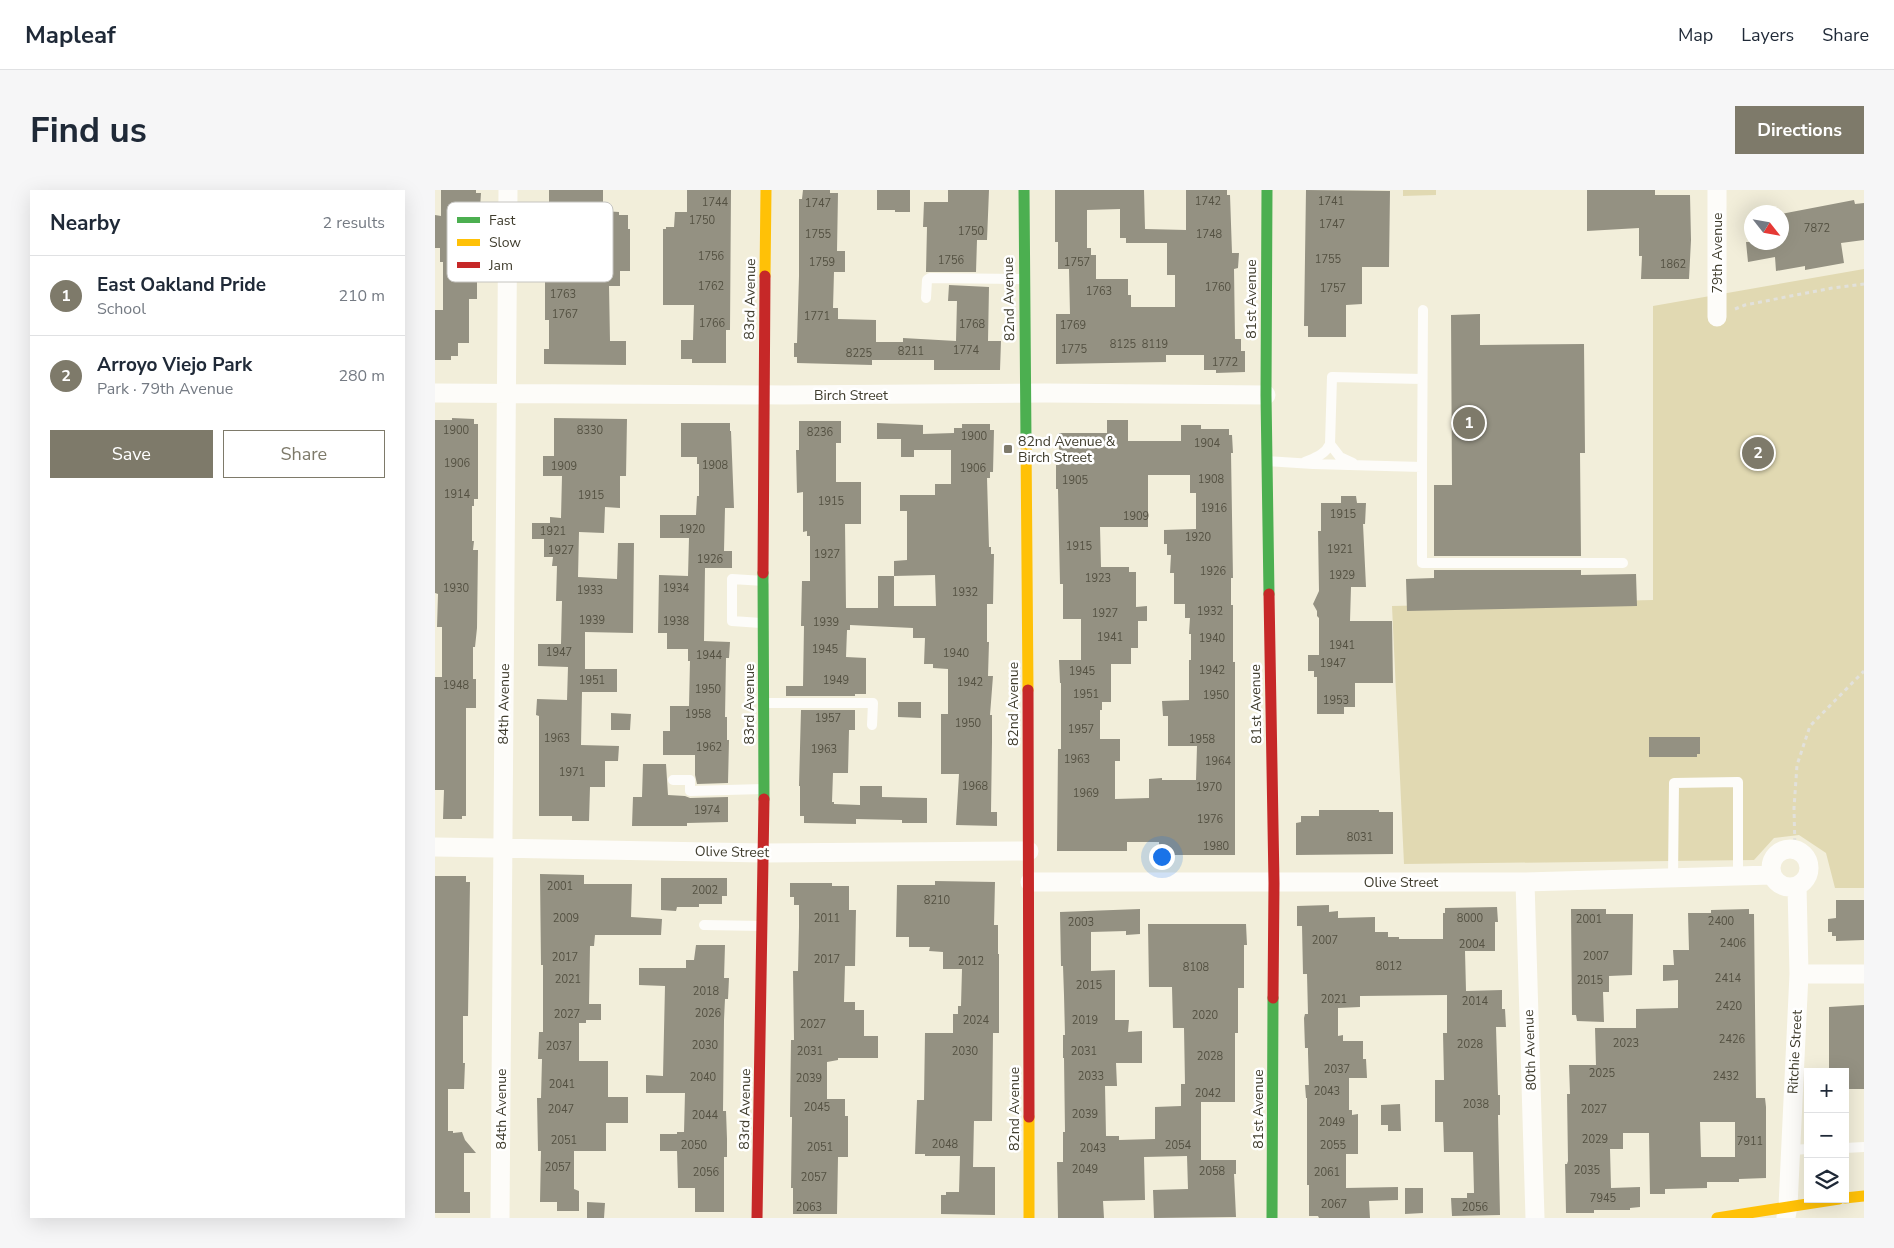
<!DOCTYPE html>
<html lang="en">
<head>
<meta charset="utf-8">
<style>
  body { margin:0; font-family:"Nunito Sans",sans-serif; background:#f6f6f7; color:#1f2937 }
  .controls { position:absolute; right:15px; bottom:15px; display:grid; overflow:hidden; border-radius:0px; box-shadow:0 5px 20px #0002 }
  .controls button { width:45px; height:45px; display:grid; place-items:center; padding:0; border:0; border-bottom:1px solid #e0e1e3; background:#fff; color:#1f2937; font:25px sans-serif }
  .compass { position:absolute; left:1309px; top:15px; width:45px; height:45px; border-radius:50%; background:#fff; box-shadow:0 5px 20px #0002; rotate:121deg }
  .you { position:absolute; left:726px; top:666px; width:18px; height:18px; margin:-12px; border:4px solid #fff; border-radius:50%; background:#1a73e8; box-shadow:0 0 0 8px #1a73e833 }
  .badge { display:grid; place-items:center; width:32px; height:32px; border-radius:50%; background:#7e7a6a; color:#fff; font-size:16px; font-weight:700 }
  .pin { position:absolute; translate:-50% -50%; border:2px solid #fff; box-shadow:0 1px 5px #0006 }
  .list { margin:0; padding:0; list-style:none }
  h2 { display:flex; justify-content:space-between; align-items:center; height:65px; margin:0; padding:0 20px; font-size:21px }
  h2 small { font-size:16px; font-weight:400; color:#747a83 }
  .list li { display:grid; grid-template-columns:32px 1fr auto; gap:15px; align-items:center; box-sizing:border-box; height:80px; padding:0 20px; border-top:1px solid #e0e1e3 }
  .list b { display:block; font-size:19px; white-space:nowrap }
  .list p { margin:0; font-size:16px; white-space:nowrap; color:#747a83 }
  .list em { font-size:16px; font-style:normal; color:#747a83 }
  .actions { display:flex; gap:10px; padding:15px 20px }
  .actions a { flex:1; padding:11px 0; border:1px solid #7e7a6a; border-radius:0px; text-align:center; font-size:18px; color:#7e7a6a }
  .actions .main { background:#7e7a6a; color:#fff }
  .icon { flex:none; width:28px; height:28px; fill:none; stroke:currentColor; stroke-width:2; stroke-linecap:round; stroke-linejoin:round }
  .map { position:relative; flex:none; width:1429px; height:1028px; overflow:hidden; border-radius:0px }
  header { display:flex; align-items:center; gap:30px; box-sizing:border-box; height:70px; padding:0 25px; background:#fff; border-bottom:1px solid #e0e1e3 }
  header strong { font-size:24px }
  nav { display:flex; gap:28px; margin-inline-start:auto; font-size:18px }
  .intro { display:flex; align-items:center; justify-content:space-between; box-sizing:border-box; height:120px; padding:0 30px }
  h1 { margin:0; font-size:35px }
  .button { padding:12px 22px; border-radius:0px; background:#7e7a6a; color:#fff; font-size:18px; font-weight:700 }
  main { display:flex; gap:30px; padding:0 30px }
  aside { flex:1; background:#fff; border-radius:0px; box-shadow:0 5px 20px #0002 }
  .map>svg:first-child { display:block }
  .green { fill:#e1d9b2 }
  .building { fill:#949182; fill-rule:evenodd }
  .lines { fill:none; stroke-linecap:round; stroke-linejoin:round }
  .path { stroke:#e2e1db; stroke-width:3; stroke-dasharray:4 4; stroke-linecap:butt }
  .lane { stroke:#fdfcf9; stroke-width:10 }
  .street { stroke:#fdfcf9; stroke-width:19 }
  .fast { stroke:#4caf50; stroke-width:11 }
  .slow { stroke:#ffc107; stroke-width:11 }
  .jam { stroke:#c62828; stroke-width:11 }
  .poi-dot { fill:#7e7a6a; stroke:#fff; stroke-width:2 }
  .labels { text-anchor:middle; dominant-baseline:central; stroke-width:5; stroke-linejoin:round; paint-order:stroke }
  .number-label { font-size:11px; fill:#545142 }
  .street-label { font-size:14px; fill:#3f3c2d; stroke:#fff }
  .poi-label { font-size:14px; fill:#3f3c2d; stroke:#fff; text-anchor:start }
  .key { fill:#fff; stroke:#c5c4c0; stroke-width:1 }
  .key-label { font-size:14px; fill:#3f3c2d }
</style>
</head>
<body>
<header>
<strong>Mapleaf</strong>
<nav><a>Map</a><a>Layers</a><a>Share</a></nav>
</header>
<div class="intro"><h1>Find us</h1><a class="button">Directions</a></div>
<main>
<aside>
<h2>Nearby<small>2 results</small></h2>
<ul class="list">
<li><span class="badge">1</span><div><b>East Oakland Pride</b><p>School</p></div><em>210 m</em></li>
<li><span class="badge">2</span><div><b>Arroyo Viejo Park</b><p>Park · 79th Avenue</p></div><em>280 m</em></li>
</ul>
<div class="actions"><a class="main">Save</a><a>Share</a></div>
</aside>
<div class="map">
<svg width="1429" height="1028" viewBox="0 0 1429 1028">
  <rect width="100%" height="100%" fill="#f2eeda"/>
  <path class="green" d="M968,0h33v5l-33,1z
    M1429,79v619h-29l-9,-35 -27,-18 -25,3 -20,22 -350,4 -12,-258 261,-6v-294z"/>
  <path class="building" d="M6,0h35v3h5l-1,15h-3v91h-8v44h-11v13h-7v4h-16v-50h8v-48h-3v-14h-5v-33l6,1z
    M114,0h54v21l16,1v3h9v14h2v42h-10v15h-11l1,55h16v24l-82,-1v-15h5v-29h-4v-70h23v-44h-19z
    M252,0h44l-1,140h-4v33h-34v-4h-11v-19h12l1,-35h-31v-76h3v-2h8l1,-15h12z
    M368,0h27v3h8l-1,58h8v21h-11l-1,36h5v11l38,1v22h27v-4l53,3 1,-40h-9l1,-16 40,2 -1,54h13l-1,29h-66v-10h-62v5l-75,-2v-6h-3v-14h3l2,-67v-77h3z
    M442,0h33v22h-15v-2h-18z
    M513,0h41l-2,50h-10l-1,32h-50l1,-45h-4l1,-25h24z
    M620,0h89l1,39 41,1v-40h41v5h3l2,58h7l-1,15 -4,1 1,70h6v12h4v21l-29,1v-3h-12v-15h-38v7l-110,2v-50h14l-1,-45h-11v-27h-3zM685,19v29h6v5h41v32h8v32h-44v-12h-3v-16h-32v-24h-5v-7h-4v-38z
    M871,0l84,1 -1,76h-27v37l-16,1v32h-38v-11h-4z
    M1152,0h68v5h35l1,45 -2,39h-48l1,-23h-3v-28l-52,3z
    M1419,10l1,4 9,-1v37l-23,3 3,20 -39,7v-4l-29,5 -1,-14 -27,5 -2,-20h35v-28z
    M1045,124v31l104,-1 1,109h-5l1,103h-147v-71h18l-1,-170z
    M17,228l22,1v5h4v75h-4v7h-2v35h2l-1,9h5l-1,78 -2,19h-2v32h3v29h-10v108h-4v3h-19l1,-29h-9v-113h7v-50h-5l1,-33 -3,-1v-173h17z
    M119,228l73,1 -1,57h-6v32l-15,-1 -1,26 -25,-1 -1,45 39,2 1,-36h16l-1,90 -48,-1v37h32v23h-35l-1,53 38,1 -1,15h-13v26h-15l-1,34h-17v-5h-33v-100l-3,-1 1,-16 30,1 1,-33 -30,-1v-22h23l1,-43h-6l1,-35h-5l1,-9h-9v-18h-12v-16h18v-6l11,1 1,-42h-19v-20h11z
    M672,230h21v21h53v-16h20v4h28v6h3l1,18h-2l2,125h-2v27h2v57h2v193h-76v-13h-32v9h-70l1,-102h3v-66h-1l-1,-23h22v-41h-18v-35h-3l-2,-95h-2v-24h3v-32h48zM713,285h42v18h6v36l-32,1v14h3v11h4l-1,18h4v31h11v14h5l-1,16h2v26h-2v40l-27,1 1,15h5v30h29l-1,34h-34v-2l-13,1v19l-34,1v-38h5v-22h-20v-29h2v-8h9v-38h20v-16h7v-27h9v-15l-11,1v-35h-7v-5h-28l-1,-40h48z
    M364,231h42v22h-5v39h25v42h-16l1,84h32v-32h16v-15l13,-1v-49h-7v-16h35v-11h16v-34h-37v7h-13v-18h-24v-16l46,2v9l31,-1v-5h8v-4h28v6h4l-1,42h-3v6h-3l2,69h2v7h3l-1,50h-6v38h2l-1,34h5l-3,39h2v27l-1,70h6v14l-41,-1 3,-51h-18v-60h7v-45l-15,-1v-4h-9l1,-26h-12v-10l-63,-3v5h-3l-1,27 20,1v36h-11v2h-69v-10h17l1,-60h-3l1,-45h8v-45h-3v-5l-4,1v-40l-6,1 -1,-43h3zM500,385l1,31h-42v-30z
    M246,233h49v8h1l3,77h-9l-1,43h8v17h-27l-1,73 26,1 -1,16h-3l-1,59h2v23h2l-1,43 -31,1 -2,-9v-20h-32v-24h7v-25h19l1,-45h-2v-12h-21v-16h-9l1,-58 29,1 1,-38h-29v-23h36l1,-19h2v-32h-2v-7h-16z
    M906,306h15l1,7h9l-1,21h-2l3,63h-15l-1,34h42l1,62h-38v24h-11v7h-27v-37h-3v-6h-6v-16h11v-37l-2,-2v-5l-4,-7 6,-13 -1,-60h3v-28h20z
    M999,380h147v5l55,-1 1,32 -230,5 -1,-32 28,-1z
    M463,512h23v16l-23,-1z
    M366,520h54v20h-6l-1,43h-15l-1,29h2v2l26,1v-19h22v11l45,1v25h-25v-3l-46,-1v5l-52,-1v-7h-4v-30h-1z
    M176,523l20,1 -1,16h-19z
    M1214,547h51v17h-3v3h-48z
    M208,574h23l2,31 17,1 5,2 38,-1v25l-41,1v3h-55l1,-29h9z
    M884,620h60v2h14v42l-97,1v-32l5,-1v-6h18z
    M105,684l44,1v9h48l-1,33 31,2 -1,16h-66l-1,11h-4l-1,58h12v16h-15v3h-7v38h29v36h20v26h-22v28h-32v38l5,2v20h-22v-9h-17l1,-51h-3l-1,-53h4l1,-39h-4l1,-27h4v-67h-2z
    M0,686h31v6h4l-2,134h-5v47h2l-1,26h-16v42h5v2l9,-1 3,8 11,13h-12v39h6v21h-35z
    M226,688h66v18h-5v8h-23v3h-22l-1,4 -15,-1z
    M500,691l60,1 -1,43h4v29h1v79h-6l-1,88h-18l-1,46h22v48l-54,-1v-19h5v-3h13l1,-36h-35v-2h-10l2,-54h7l1,-67h28v-19h5v-8h3l1,-37h-19v-17l-14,-1 1,-4h-21v-10h-13l1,-52h38z
    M355,693h42v3h17v24h7l-1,56h-10l-1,36h11v8h9v26h14v22h-40v2l-11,2v37h18v17h3v41h-10l-1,57h-44v-26h-2l1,-71h-2l1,-77h3l-1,-69h5l1,-44v-22h-5v-8h-4z
    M1401,710h28v40l-28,1v-5h-4v-4h-4v-13l8,-1z
    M894,715v7l9,-1v7l37,-1v15h13v5h11v2h44v-26h2v-5l52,-1 1,15h-3v29h-30l1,40 36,-1v19h3l1,18h-10l2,68h2v20h-2l2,100 -48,1 -1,-18h16v-5h7l-1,-41h-29l-1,-30h-8v-42h9l-1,-47h4v-38l-87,1v11l-22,1v28l5,-1v6h20v18h3l1,19h-18v32h3v5l6,-1v40h-12v34l52,-1v13l-29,1 1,17h-51l-1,-2h-9v-31h-2v-87h-1l-1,-13h4l-1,-32v-5h-3l-1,-30 1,-4h3l-1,-40h-4l-1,-48h-5v-20z
    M705,719v25l-14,1v-4l-35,1v39l24,-1v50h14l-1,12 14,-1v32h-26l1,23h-12l1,50h13v4l36,-1v-32l26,-1v-22h4l-1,-56h-11l-1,-41h-23l-1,-63h98l1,21h-3v43h-6v45h-3v69h-34v58h35v14h-2l2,43 -82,1 -1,-28 35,-1 -1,-33 -43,1 1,43 -42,1 1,17h-46l-1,-56h6v-30h2l-1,-74h-1v-23h2l-1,-40 -1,-29h-2l-1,-54z
    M1136,719h35v5h27l-1,61 -23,1v16h-6l1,30 -27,-1 -1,-6h-4z
    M1314,719v5h5l2,184h9l1,9v71l-27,1v3h-32v6l-42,1v5h-15l-1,-61h-26v16h-13l1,39 29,-1v20l-10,1v2h-36v3h-28l-1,-49h2l1,-3 -1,-67h3l-1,-29h27l-1,-37h41v-19l42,-1v-28l-15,1v-16h11l-1,-15h16l-1,-37h23v-3zM1265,932h35v35h-34z
    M261,755h29l-1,33h5l-1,21h-3l-1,21 -1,91h3l1,28v18h-3v55h-29v-24h-17l-1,-37h-17v-17h17v-2h7l1,-39h-39v-18l17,1 2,-90 -26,-1v-17h47v-8h8z
    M1429,815v84h-19v-17h-16v-65z
    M965,914l1,27h-13v-6h-7v-20z
    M970,998h18v25l-18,1z
    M152,1012l18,1 -1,15h-17z"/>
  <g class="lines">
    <path class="path" d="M1300,119l10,-4 87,-17 32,-4
      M1360,660l-1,-42 3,-43 13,-39 54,-55"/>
    <path class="lane" d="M73,24l41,-1v23
      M491,108l1,-18 3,-2 93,1
      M895,254l10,13 13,6
      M832,271l46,3 109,3 1,-157
      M868,273c11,-5 22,-8 27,-19l2,-67 90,2
      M987,277v96h201
      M326,433l-29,-2v-42l32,2
      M330,513h108l-1,22
      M238,590h17v11l73,-2
      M1238,688l1,-95 64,-1v94
      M269,735l58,1
      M1410,958l19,-1
      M1356,960l17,-1"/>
    <path class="street" d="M1282,127v-127
      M0,203l349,2 261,-2 221,2
      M0,657l329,6 265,-2
      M1336 678a19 19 0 1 1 38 0a19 19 0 1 1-38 0Z
      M595,692h495l247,-7
      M1090,692l10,336
      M1364,784h65
      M1351,1027l2,-11 11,-232 -2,-88
      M65,1028l8,-1028"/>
    <path class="fast" d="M589,0l2,251
      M832,0l-1,205 3,199
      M328,383l1,226
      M837,1028l1,-220"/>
    <path class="slow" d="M330,86l1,-86
      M591,251l2,249
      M1410,1008l19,-2
      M594,1028v-101
      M1282,1028l122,-19"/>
    <path class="jam" d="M328,383l2,-297
      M834,404l5,289 -1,115
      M593,500l1,427
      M322,1028l7,-419"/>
  </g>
  <rect class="poi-dot" x="568" y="254" width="10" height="10" rx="2.5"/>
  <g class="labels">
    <g class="number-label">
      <text x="773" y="11">1742</text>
      <text x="896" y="11">1741</text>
      <text x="280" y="12">1744</text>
      <text x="383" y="13">1747</text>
      <text x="267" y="30">1750</text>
      <text x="897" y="34">1747</text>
      <text x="1382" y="38">7872</text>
      <text x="536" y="41">1750</text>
      <text x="383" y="44">1755</text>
      <text x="774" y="44">1748</text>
      <text x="276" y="66">1756</text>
      <text x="893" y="69">1755</text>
      <text x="516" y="70">1756</text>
      <text x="387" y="72">1759</text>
      <text x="642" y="72">1757</text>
      <text x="1238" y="74">1862</text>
      <text x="276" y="96">1762</text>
      <text x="783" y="97">1760</text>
      <text x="898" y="98">1757</text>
      <text x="664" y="101">1763</text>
      <text x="128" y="104">1763</text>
      <text x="130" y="124">1767</text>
      <text x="382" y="126">1771</text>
      <text x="277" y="133">1766</text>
      <text x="537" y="134">1768</text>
      <text x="638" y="135">1769</text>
      <text x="688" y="154">8125</text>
      <text x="720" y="154">8119</text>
      <text x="639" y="159">1775</text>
      <text x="531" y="160">1774</text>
      <text x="476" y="161">8211</text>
      <text x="424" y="163">8225</text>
      <text x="790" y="172">1772</text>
      <text x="21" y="240">1900</text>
      <text x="155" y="240">8330</text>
      <text x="385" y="242">8236</text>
      <text x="539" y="246">1900</text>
      <text x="772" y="253">1904</text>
      <text x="22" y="273">1906</text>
      <text x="280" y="275">1908</text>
      <text x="129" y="276">1909</text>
      <text x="538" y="278">1906</text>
      <text x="776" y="289">1908</text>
      <text x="640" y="290">1905</text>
      <text x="22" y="304">1914</text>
      <text x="156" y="305">1915</text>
      <text x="396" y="311">1915</text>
      <text x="779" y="318">1916</text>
      <text x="908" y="324">1915</text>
      <text x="701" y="326">1909</text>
      <text x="257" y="339">1920</text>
      <text x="118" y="341">1921</text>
      <text x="763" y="347">1920</text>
      <text x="644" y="356">1915</text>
      <text x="905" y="359">1921</text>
      <text x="126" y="360">1927</text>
      <text x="392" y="364">1927</text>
      <text x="275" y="369">1926</text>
      <text x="778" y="381">1926</text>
      <text x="907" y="385">1929</text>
      <text x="663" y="388">1923</text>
      <text x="21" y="398">1930</text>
      <text x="241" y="398">1934</text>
      <text x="155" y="400">1933</text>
      <text x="530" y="402">1932</text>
      <text x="775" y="421">1932</text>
      <text x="670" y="423">1927</text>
      <text x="157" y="430">1939</text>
      <text x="241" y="431">1938</text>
      <text x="391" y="432">1939</text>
      <text x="675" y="447">1941</text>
      <text x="777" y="448">1940</text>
      <text x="907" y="455">1941</text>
      <text x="390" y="459">1945</text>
      <text x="124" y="462">1947</text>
      <text x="521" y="463">1940</text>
      <text x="274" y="465">1944</text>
      <text x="898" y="473">1947</text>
      <text x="777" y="480">1942</text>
      <text x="647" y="481">1945</text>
      <text x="157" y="490">1951</text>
      <text x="401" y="490">1949</text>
      <text x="535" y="492">1942</text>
      <text x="21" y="495">1948</text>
      <text x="273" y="499">1950</text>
      <text x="651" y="504">1951</text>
      <text x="781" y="505">1950</text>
      <text x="901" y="510">1953</text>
      <text x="263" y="524">1958</text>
      <text x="393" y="528">1957</text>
      <text x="533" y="533">1950</text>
      <text x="646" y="539">1957</text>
      <text x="122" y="548">1963</text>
      <text x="767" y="549">1958</text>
      <text x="274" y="557">1962</text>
      <text x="389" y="559">1963</text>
      <text x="642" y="569">1963</text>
      <text x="783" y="571">1964</text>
      <text x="137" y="582">1971</text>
      <text x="540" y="596">1968</text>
      <text x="774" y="597">1970</text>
      <text x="651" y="603">1969</text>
      <text x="272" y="620">1974</text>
      <text x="775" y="629">1976</text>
      <text x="925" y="647">8031</text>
      <text x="781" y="656">1980</text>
      <text x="125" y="696">2001</text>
      <text x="270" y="700">2002</text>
      <text x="502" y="710">8210</text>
      <text x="131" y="728">2009</text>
      <text x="392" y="728">2011</text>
      <text x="1035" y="728">8000</text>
      <text x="1154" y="729">2001</text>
      <text x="1286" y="731">2400</text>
      <text x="646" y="732">2003</text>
      <text x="890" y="750">2007</text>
      <text x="1298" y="753">2406</text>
      <text x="1037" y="754">2004</text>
      <text x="1161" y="766">2007</text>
      <text x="130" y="767">2017</text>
      <text x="392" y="769">2017</text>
      <text x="536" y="771">2012</text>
      <text x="954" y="776">8012</text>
      <text x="761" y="777">8108</text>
      <text x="1293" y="788">2414</text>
      <text x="133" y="789">2021</text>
      <text x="1155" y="790">2015</text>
      <text x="654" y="795">2015</text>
      <text x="271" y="801">2018</text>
      <text x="899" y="809">2021</text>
      <text x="1040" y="811">2014</text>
      <text x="1294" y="816">2420</text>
      <text x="273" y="823">2026</text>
      <text x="132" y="824">2027</text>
      <text x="770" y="825">2020</text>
      <text x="541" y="830">2024</text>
      <text x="650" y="830">2019</text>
      <text x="378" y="834">2027</text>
      <text x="1297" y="849">2426</text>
      <text x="1191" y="853">2023</text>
      <text x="1035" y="854">2028</text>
      <text x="270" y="855">2030</text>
      <text x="124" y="856">2037</text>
      <text x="375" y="861">2031</text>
      <text x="530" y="861">2030</text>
      <text x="649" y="861">2031</text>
      <text x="775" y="866">2028</text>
      <text x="902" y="879">2037</text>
      <text x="1167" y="883">2025</text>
      <text x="656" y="886">2033</text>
      <text x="1291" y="886">2432</text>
      <text x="268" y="887">2040</text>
      <text x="374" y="888">2039</text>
      <text x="127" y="894">2041</text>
      <text x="892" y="901">2043</text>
      <text x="773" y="903">2042</text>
      <text x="1041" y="914">2038</text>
      <text x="382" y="917">2045</text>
      <text x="126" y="919">2047</text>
      <text x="1159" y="919">2027</text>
      <text x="650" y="924">2039</text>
      <text x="270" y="925">2044</text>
      <text x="897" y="932">2049</text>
      <text x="1160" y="949">2029</text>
      <text x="129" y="950">2051</text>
      <text x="1315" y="951">7911</text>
      <text x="510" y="954">2048</text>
      <text x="259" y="955">2050</text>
      <text x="743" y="955">2054</text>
      <text x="898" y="955">2055</text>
      <text x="385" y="957">2051</text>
      <text x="658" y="958">2043</text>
      <text x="123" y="977">2057</text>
      <text x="650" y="979">2049</text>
      <text x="1152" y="980">2035</text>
      <text x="777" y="981">2058</text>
      <text x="271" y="982">2056</text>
      <text x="892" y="982">2061</text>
      <text x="379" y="987">2057</text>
      <text x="1168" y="1008">7945</text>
      <text x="899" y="1014">2067</text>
      <text x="374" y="1017">2063</text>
      <text x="1040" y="1017">2056</text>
    </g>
    <g class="street-label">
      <text transform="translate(1282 63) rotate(-90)">79th Avenue</text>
      <text transform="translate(315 109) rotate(-89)">83rd Avenue</text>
      <text transform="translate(574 109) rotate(-91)">82nd Avenue</text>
      <text transform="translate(816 109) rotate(-90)">81st Avenue</text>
      <text x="416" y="205">Birch Street</text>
      <text transform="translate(69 514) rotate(-89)">84th Avenue</text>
      <text transform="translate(314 514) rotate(-90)">83rd Avenue</text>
      <text transform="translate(578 514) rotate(-90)">82nd Avenue</text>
      <text transform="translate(821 514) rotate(-91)">81st Avenue</text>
      <text transform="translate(297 662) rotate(1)">Olive Street</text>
      <text x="966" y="692">Olive Street</text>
      <text transform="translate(1095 860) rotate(-92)">80th Avenue</text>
      <text transform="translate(1360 862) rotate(-87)">Ritchie Street</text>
      <text transform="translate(66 919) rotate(-90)">84th Avenue</text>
      <text transform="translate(310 919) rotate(-89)">83rd Avenue</text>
      <text transform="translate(579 919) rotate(-90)">82nd Avenue</text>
      <text transform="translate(823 919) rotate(-90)">81st Avenue</text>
    </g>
    <g class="poi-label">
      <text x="583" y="251">82nd Avenue &amp;<tspan x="583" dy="16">Birch Street</tspan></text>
    </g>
  </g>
  <rect x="12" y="12" width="166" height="80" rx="8" class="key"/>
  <rect x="22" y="27" width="23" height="6" fill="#4caf50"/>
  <rect x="22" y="49" width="23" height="7" fill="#ffc107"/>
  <rect x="22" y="72" width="23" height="6" fill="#c62828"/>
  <g class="key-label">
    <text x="54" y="35">Fast</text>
    <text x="54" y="57">Slow</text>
    <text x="54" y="80">Jam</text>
  </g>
</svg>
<div class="controls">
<button>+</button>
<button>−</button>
<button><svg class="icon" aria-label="layers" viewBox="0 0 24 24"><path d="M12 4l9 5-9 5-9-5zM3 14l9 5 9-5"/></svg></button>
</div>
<svg class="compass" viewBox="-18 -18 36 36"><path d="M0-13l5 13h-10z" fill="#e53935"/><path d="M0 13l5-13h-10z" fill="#747a83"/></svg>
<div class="you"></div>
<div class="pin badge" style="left:1034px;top:233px">1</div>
<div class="pin badge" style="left:1323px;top:263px">2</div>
</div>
</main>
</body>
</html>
